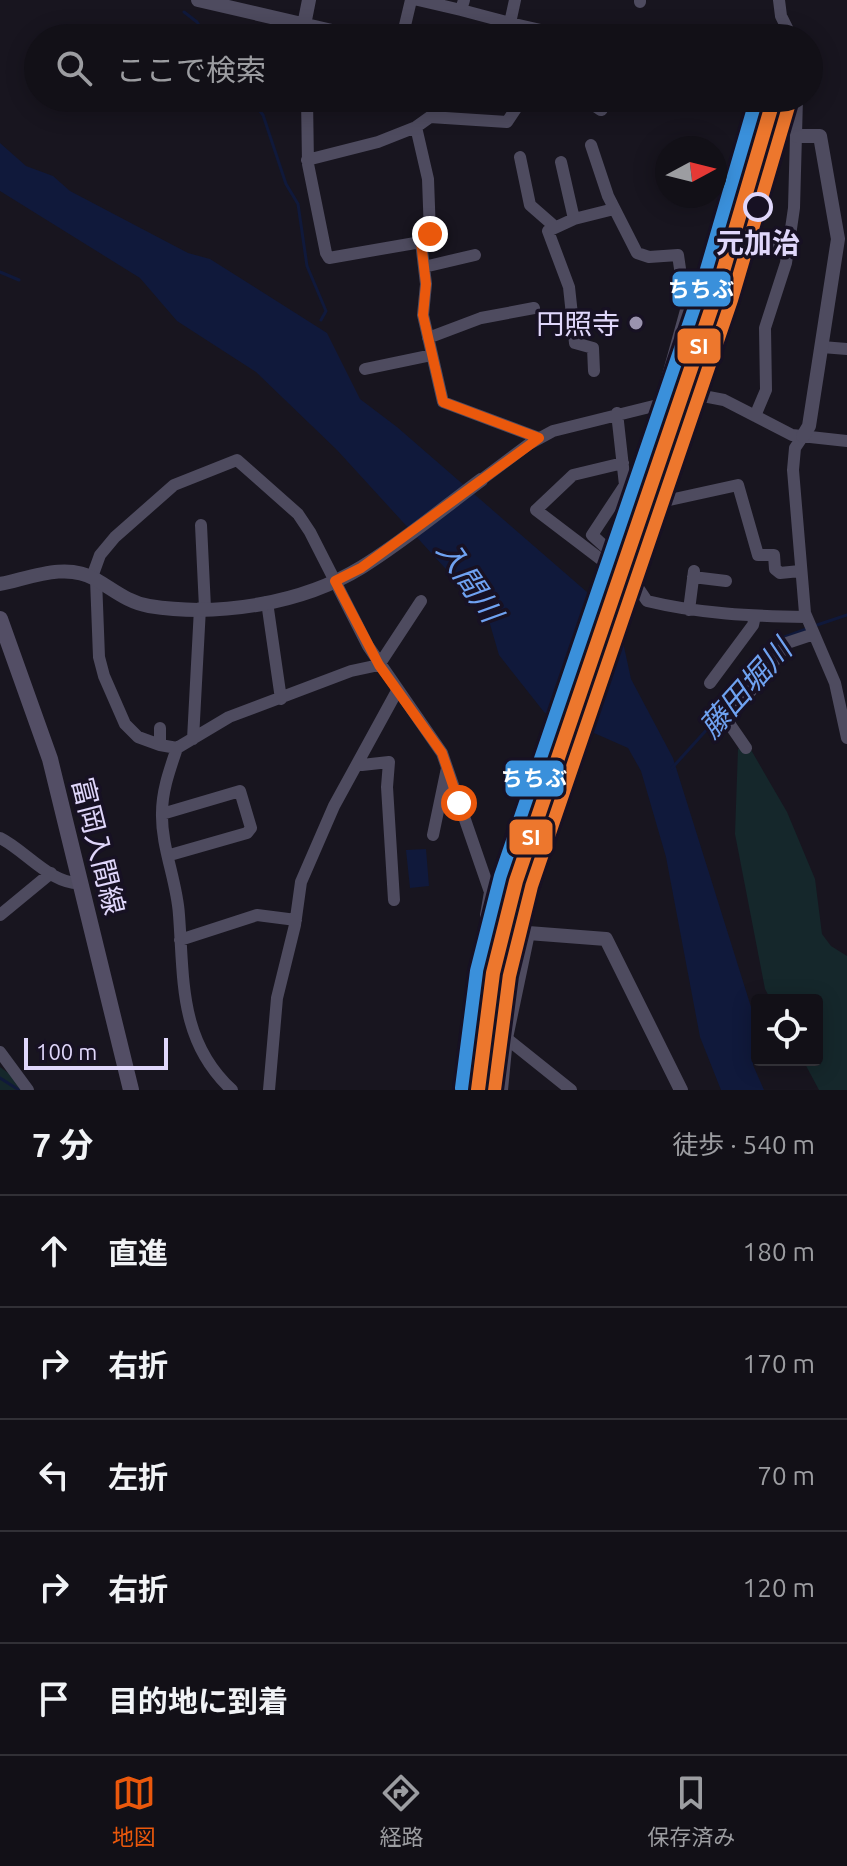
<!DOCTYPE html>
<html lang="ja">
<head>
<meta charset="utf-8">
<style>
  body { margin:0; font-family:Ubuntu,"Noto Sans JP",sans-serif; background:#1b1920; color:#f1f3f6 }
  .controls { position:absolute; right:24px; bottom:24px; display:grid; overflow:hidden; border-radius:8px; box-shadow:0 4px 20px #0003 }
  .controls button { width:72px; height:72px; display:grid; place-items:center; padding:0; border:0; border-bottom:2px solid #313036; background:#121017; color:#f1f3f6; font:40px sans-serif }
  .compass { position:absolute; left:655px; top:136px; width:72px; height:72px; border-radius:50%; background:#121017; box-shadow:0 4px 20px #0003; rotate:83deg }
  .scale { position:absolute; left:24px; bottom:20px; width:144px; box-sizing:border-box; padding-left:8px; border:4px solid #e0d7fb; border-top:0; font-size:22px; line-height:28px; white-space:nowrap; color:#e0d7fb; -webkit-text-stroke:6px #171123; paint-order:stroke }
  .stop { position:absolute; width:24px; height:24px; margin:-18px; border:6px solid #ea580c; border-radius:50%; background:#fff }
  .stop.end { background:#ea580c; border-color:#fff; box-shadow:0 2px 8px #0008 }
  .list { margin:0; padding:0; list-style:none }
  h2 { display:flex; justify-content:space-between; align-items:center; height:104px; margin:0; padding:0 32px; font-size:34px }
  h2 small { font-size:26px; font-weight:400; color:#9c9da1 }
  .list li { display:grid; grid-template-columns:52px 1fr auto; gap:24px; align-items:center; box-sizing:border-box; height:112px; padding:0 32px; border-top:2px solid #313036 }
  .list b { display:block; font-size:30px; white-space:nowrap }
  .list em { font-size:26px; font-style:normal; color:#9c9da1 }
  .icon { flex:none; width:44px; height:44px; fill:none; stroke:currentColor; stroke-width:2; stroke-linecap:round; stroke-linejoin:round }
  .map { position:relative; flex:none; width:847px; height:1090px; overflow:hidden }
  .search { position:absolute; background:#121017; box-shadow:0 4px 20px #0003; left:24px; right:24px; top:24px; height:88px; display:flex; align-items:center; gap:20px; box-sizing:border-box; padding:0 28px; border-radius:44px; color:#9c9da1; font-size:30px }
  .sheet { height:664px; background:#121017 }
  nav { display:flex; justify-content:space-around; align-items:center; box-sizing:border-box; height:112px; border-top:2px solid #313036; background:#121017; font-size:22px; color:#9c9da1 }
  nav a { display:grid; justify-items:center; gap:4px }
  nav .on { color:#ea580c }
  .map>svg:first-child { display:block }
  .green { fill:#15272b }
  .water { fill:#10193b }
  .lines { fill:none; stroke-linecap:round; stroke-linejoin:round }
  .stream { stroke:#10193b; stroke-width:3 }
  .minor { stroke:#4e4b5f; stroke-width:12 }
  .tertiary { stroke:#4e4b5f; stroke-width:14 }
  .secondary { stroke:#534e65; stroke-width:16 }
  .rail-1-casing { stroke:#171123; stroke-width:20 }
  .rail-2-casing { stroke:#171123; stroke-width:20 }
  .rail-1 { stroke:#ed772d; stroke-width:14 }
  .rail-2 { stroke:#3a90db; stroke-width:14 }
  .metro-1-casing { stroke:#171123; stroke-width:20 }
  .metro-1 { stroke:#ed772d; stroke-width:14 }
  .route { stroke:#ea580c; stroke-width:10 }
  .stop-dot { fill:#171123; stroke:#e0d7fb; stroke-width:4 }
  .poi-dot { fill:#9a93ae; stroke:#171123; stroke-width:3 }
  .labels { text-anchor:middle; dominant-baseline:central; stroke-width:7; stroke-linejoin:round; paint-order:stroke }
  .stop-label { font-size:28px; font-weight:bold; fill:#e0d7fb; stroke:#171123 }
  .poi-label { font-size:28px; fill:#e0d7fb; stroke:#171123; text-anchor:end }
  .street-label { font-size:28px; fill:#e0d7fb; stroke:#171123 }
  .water-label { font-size:30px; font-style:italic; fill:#6fa2f1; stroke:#171123 }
  .line-badge { stroke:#171123; stroke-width:3 }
  .badge-label { font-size:22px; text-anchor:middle; font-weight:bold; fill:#fff }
</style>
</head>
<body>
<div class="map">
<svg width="847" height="1090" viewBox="0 0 847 1090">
  <rect width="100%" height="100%" fill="#18151f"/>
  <path class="green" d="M747,743l40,69 28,67 7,55 9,12 16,10v134h-28l-16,-30h14v-60h-46l-6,-11 -30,-155 3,-85z
    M0,1067l26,19 1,4h-27z"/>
  <path class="water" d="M0,143l26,23 27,10 17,15 118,62 22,6 117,74 33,66 37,28 221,192 13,60 42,79 84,268 -4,39 11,25h-43l-21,-53 -34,-180 -25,-86 -13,-23 -34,-15 -9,9 -41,-30 -45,-57 -12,-41 -150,-164 -81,-78 -79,-51 -37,-43 -140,-87z
    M426,849l3,37 -19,2 -4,-38z"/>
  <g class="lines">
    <path class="stream" d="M184,12l13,10 11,16
      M250,98l13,17 23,69 12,20 9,62 19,45 -5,9
      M0,272l19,8
      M817,625l30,-10
      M672,768l86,-95 24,-35 27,-10
      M0,1078l19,12"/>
    <path class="minor" d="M418,0l43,10 3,-10
      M640,0v2
      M779,0l2,16 11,22
      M461,10l49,13 5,-23
      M510,23l66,15
      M402,38l9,-38
      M307,98l1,66 18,89 3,5 92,-16 5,42 -3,31 20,87 96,36
      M591,145l17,51 29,57 12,4 29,-2 8,55 -26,94
      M520,157l10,48 24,21
      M307,160l71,-18 38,-15
      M561,162l13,57 40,-10
      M574,219l-26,12 21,56 6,56 18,5 1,23
      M421,242l9,-8 -2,-55 -12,-52 14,-10 77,5 16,-24
      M789,242l-48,1 -113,330 19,28c53,13 105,15 159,16
      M424,267l51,-12
      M428,338l53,-20 53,-10
      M822,347l25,2
      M365,369l67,-14
      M617,413l8,72 -33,50 22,20 -7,9 -71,-54 37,-35 50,-12
      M755,416l11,-26 -1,-62 21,-65 8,-55 3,-110
      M803,436l-8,12 -2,22 12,143 30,70 12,55
      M481,480l48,-36 24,-13 145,-36 26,5 68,35 55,6
      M653,499l12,2 73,-16 20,70h16l1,14 5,4 20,-2
      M201,525l4,83
      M92,577l8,-22 15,-18 59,-52 63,-25 61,54 12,18 58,114 74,107 48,139 -4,23 8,10
      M693,577l33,4
      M96,579l3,78 5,19 21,48 13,13 22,8
      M267,602l14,97
      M689,610l5,-39
      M710,683l43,-58 2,-9
      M160,728v17l17,3 52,-31 122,-46 28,-6 42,-64
      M193,739l7,-131
      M177,748c-7,21 -15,42 -15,65 -1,34 15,68 17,102 5,66 0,126 53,175
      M746,748l-20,-29 38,-43 23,-33 27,-9
      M358,762l4,3 27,-3 -2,25 7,113
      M162,814l78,-23 11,37 -4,5 -77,22
      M433,835l14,-67
      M0,838c25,12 52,48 82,45
      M0,915l51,-42
      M509,929l19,4
      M180,940l77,-25 39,5
      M506,1038l65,52
      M0,1052l28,38
      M269,1090l8,-92 18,-73 6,-43 33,-76 63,-115"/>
    <path class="tertiary" d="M198,0l164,38
      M304,25l5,-25
      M585,98l16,11
      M797,136h23l18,103 -29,187 -6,10
      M0,584c30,-6 66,-22 95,-5 19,11 32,23 54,27 69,11 153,-2 213,-39 42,-26 80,-58 119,-87
      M501,1090l5,-52 22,-105 78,6 75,151"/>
    <path class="secondary" d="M0,619l50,140 81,331"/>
    <g class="rail-1-casing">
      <path id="rail-1" d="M494,1090l15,-114 22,-90 200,-586 58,-197"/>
    </g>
    <g class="rail-2-casing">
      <path id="rail-2" d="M462,1088l15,-117 24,-95 200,-586 56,-192"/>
    </g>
    <use href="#rail-1" class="rail-1"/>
    <use href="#rail-2" class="rail-2"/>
    <g class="metro-1-casing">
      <path id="metro-1" d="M478,1090l15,-117 23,-92 200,-586 58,-197"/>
    </g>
    <use href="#metro-1" class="metro-1"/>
  </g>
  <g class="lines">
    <path class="route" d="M430,234l-9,8 5,42 -3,31 20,87 96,36 -178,130 -26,13 44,84 63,88 17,50"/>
  </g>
  <circle class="stop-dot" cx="758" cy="207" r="13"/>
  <circle class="poi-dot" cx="636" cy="323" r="8"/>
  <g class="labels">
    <g class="stop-label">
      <text x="758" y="242">元加治</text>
    </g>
    <g class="poi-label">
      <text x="620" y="323">円照寺</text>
    </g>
    <g class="street-label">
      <text transform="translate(99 846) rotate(76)">富岡入間線</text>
    </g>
    <g class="water-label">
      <text transform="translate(470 581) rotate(56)">入間川</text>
      <text transform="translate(745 688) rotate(-48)">藤田堀川</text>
    </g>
  </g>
  <g class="line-badge">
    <rect x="671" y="270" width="61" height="38" rx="8" fill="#3a90db"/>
    <rect x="676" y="327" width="46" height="38" rx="8" fill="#ed772d"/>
    <rect x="504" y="759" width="61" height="39" rx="8" fill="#3a90db"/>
    <rect x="508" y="818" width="46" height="38" rx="8" fill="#ed772d"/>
  </g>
  <g class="badge-label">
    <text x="701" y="297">ちちぶ</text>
    <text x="699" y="354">SI</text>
    <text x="534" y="786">ちちぶ</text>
    <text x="531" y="845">SI</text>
  </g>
</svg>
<div class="controls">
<button><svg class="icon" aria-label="locate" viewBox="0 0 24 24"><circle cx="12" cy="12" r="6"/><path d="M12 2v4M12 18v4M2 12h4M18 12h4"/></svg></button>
</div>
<svg class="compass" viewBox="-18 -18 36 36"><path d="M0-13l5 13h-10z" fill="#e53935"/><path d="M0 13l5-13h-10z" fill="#9c9da1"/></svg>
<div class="scale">100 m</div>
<div class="stop" style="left:459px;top:803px"></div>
<div class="stop end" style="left:430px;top:234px"></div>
<div class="search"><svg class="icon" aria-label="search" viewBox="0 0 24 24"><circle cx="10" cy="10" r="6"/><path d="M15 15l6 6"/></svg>ここで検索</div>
</div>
<section class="sheet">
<h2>7 分<small>徒歩 · 540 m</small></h2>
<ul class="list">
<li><svg class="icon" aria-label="ahead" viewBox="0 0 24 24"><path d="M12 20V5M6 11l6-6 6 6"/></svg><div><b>直進</b></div><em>180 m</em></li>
<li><svg class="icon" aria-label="right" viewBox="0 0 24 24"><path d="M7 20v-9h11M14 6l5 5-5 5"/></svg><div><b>右折</b></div><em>170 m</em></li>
<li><svg class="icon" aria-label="left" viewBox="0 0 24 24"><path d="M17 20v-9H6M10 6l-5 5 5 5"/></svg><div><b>左折</b></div><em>70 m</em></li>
<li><svg class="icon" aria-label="right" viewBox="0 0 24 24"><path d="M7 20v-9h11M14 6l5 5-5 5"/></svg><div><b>右折</b></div><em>120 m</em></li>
<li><svg class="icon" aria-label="arrive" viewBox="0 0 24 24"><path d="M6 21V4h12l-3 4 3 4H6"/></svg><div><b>目的地に到着</b></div></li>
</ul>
</section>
<nav>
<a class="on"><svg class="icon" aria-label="map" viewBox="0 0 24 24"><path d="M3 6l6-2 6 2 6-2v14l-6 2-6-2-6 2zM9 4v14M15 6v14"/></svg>地図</a>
<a><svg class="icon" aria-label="directions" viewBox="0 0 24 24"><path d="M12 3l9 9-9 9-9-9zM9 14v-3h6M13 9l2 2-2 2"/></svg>経路</a>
<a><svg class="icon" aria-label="saved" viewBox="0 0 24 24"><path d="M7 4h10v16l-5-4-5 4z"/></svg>保存済み</a>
</nav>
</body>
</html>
